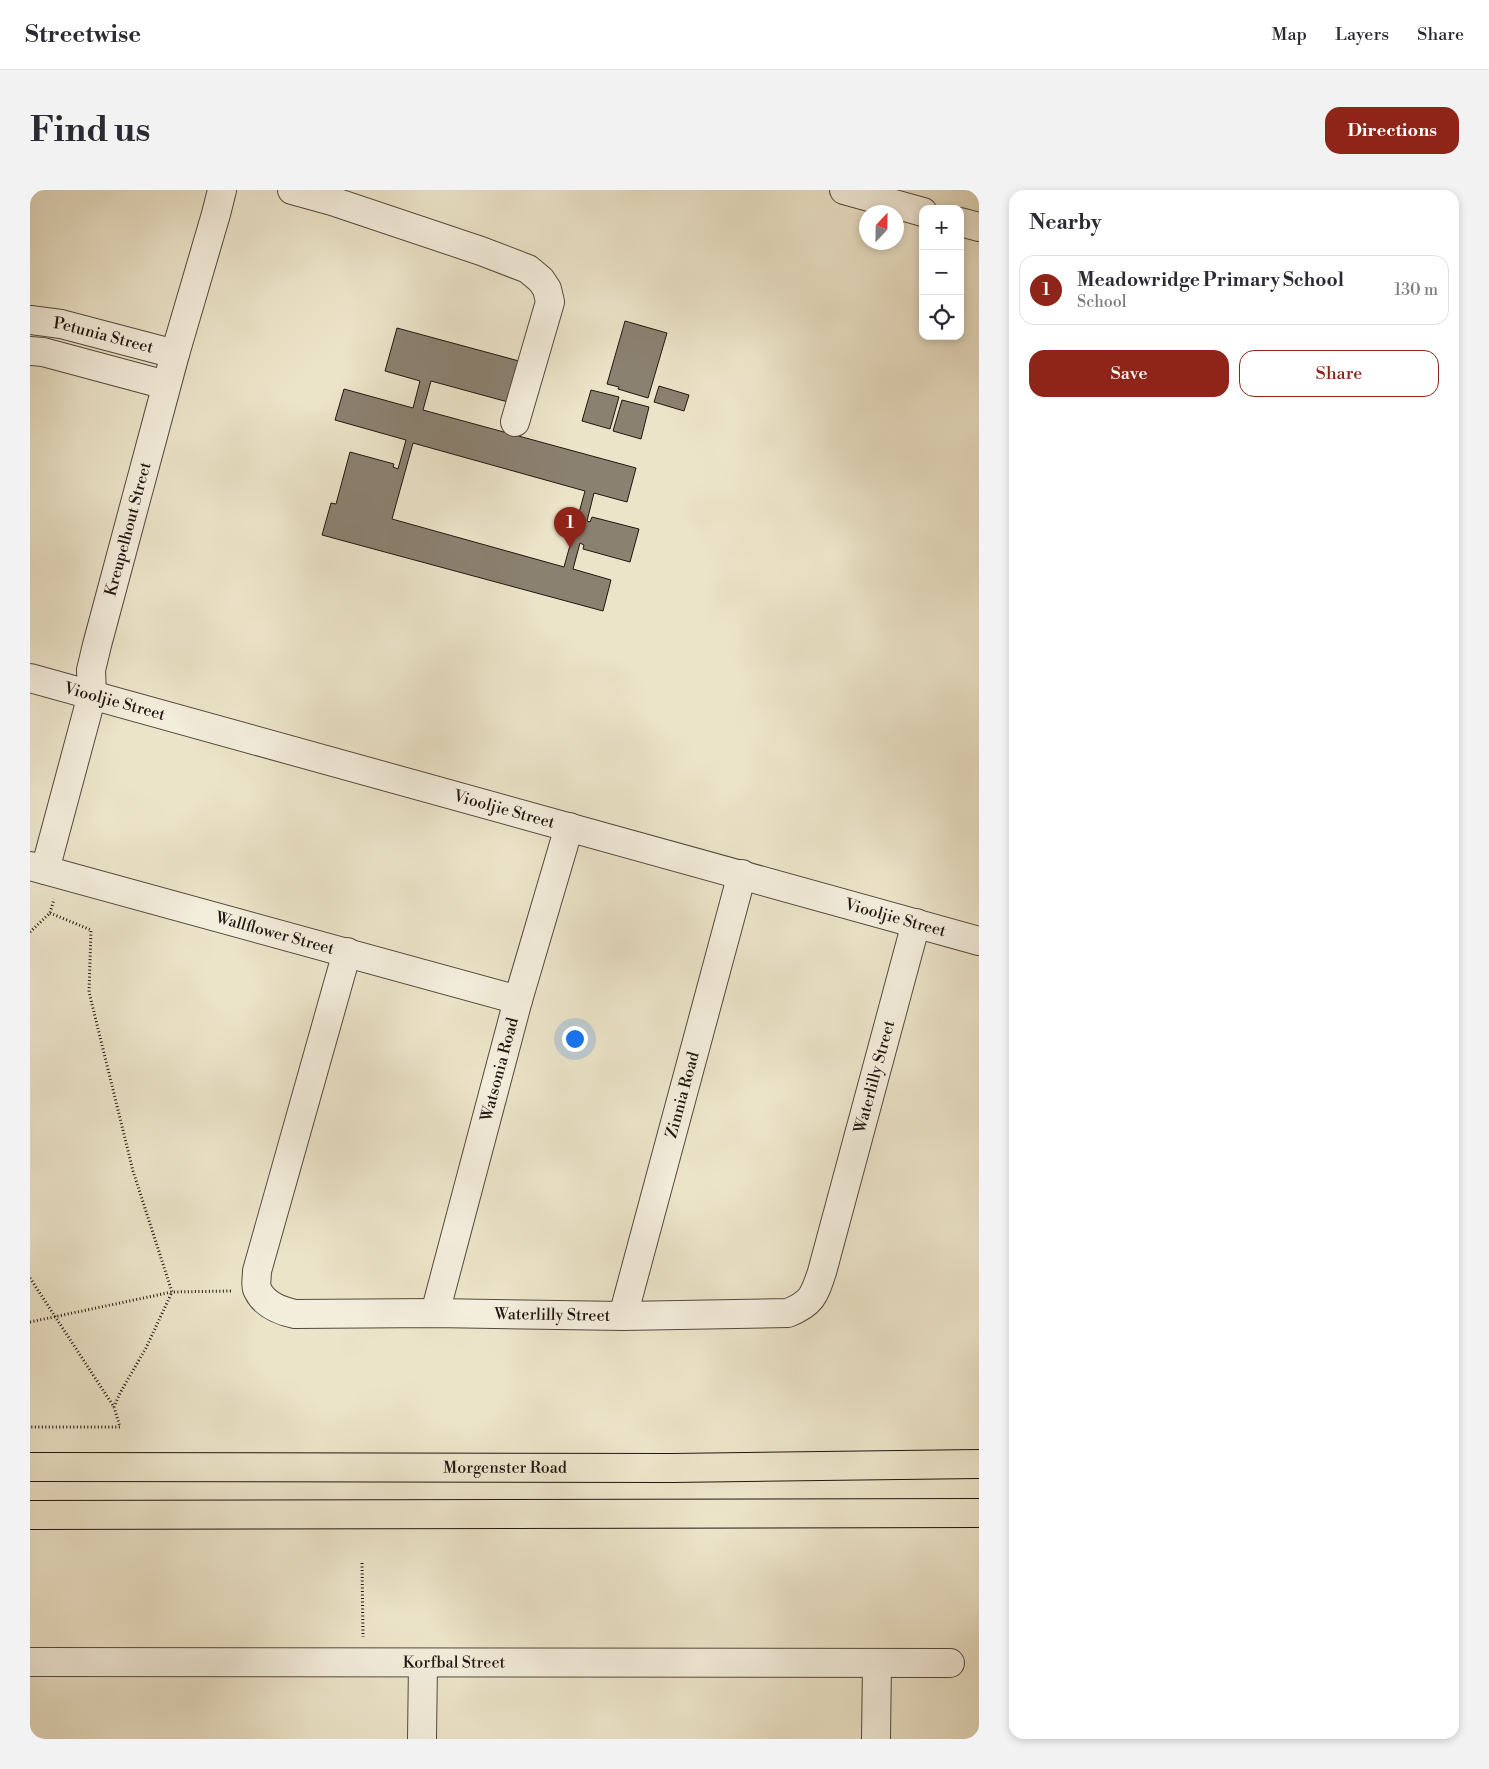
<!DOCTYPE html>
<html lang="en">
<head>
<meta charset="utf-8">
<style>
  body { margin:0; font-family:"Libre Bodoni",serif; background:#f2f2f3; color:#2b2b33 }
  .controls { position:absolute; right:15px; top:15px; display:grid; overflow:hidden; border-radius:10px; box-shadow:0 2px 8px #0003 }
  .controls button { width:45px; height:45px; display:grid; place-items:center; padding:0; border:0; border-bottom:1px solid #e1e1e2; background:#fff; color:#2b2b33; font:25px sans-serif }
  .compass { position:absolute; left:829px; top:15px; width:45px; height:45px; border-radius:50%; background:#fff; box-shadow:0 2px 8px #0003; rotate:22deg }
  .you { position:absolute; left:544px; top:848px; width:18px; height:18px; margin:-12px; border:4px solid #fff; border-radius:50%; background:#1a73e8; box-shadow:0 0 0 8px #1a73e833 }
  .badge { display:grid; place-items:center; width:32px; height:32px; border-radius:50%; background:#8f2418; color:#fff; font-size:16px; font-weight:700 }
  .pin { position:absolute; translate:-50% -41px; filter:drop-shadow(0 1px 2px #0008) }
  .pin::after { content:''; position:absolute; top:26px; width:18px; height:15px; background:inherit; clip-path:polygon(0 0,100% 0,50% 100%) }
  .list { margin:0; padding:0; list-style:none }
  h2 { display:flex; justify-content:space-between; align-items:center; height:65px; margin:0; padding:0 20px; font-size:21px }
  h2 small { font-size:16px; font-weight:400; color:#7c7c81 }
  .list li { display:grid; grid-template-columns:32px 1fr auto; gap:15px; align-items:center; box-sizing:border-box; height:70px; margin:0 10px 10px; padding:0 10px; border:1px solid #e1e1e2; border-radius:15px }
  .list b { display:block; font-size:19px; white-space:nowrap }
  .list p { margin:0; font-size:16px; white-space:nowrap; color:#7c7c81 }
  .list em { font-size:16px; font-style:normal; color:#7c7c81 }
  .actions { display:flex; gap:10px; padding:15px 20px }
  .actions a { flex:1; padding:11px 0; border:1px solid #8f2418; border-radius:15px; text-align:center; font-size:18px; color:#8f2418 }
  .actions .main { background:#8f2418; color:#fff }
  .icon { flex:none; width:28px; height:28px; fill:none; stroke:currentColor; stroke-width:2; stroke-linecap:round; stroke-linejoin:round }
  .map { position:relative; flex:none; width:949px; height:1549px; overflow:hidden; border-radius:15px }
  header { display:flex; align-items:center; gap:30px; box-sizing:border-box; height:70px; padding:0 25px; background:#fff; border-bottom:1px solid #e1e1e2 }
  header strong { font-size:24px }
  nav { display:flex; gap:28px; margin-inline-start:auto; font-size:18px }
  .intro { display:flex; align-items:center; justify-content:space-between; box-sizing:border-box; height:120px; padding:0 30px }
  h1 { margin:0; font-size:35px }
  .button { padding:12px 22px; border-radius:15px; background:#8f2418; color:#fff; font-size:18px; font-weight:700 }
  main { display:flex; gap:30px; padding:0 30px }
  aside { flex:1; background:#fff; border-radius:15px; box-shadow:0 2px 8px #0003 }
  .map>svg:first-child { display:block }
  .building { fill:#8b8171; stroke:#221611; fill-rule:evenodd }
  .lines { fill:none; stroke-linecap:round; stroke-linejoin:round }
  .minor-casing { stroke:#544a3f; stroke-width:30 }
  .major-casing { stroke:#221611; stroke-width:30 }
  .path { stroke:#221611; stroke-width:3; stroke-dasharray:1 2.5; stroke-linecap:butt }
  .minor { stroke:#f3eddc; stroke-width:28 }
  .major { stroke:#ece4c9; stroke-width:28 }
  .labels { text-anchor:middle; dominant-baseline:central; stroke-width:4; stroke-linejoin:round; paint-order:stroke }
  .street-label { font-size:16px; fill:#221611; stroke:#f3eddc }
</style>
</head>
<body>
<header>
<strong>Streetwise</strong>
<nav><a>Map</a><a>Layers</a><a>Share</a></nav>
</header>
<div class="intro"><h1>Find us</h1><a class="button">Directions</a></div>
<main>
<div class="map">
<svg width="949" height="1549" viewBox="0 0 949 1549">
  <rect width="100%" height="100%" fill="#ece4c9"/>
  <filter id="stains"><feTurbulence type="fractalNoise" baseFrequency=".004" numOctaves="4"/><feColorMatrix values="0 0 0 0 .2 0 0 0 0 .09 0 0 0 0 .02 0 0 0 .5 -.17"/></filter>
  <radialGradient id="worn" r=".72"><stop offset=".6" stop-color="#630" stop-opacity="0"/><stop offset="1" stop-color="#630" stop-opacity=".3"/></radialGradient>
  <path class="building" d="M595,131l42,12 -19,65 -30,-9 1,-2 -12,-3z
    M367,138l122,33 -11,41 -77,-21 -8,29 213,58 -9,34 -33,-9 -7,28 3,1 2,-5 47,12 -9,33 -47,-13 1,-4 -4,-2 -7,26 38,11 -8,31 -281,-76 9,-32 5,1 14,-52 44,12 -1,3 5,2 8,-29 -71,-20 9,-31 69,19 7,-27 -35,-10zM383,253l172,48 -21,76 -172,-48z
    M629,196l30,9 -5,16 -30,-9z
    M561,200l28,7 -9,32 -28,-8z
    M592,210l27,7 -8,32 -28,-8z"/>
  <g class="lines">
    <g class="minor-casing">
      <g id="minor">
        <path d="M262,0l40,11 149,50 47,18 13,11 6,9 3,13 -35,120"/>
        <path d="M814,0l79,22"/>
        <path d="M930,32l19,5"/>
        <path id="s1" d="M0,130l31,4 114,30"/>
        <path d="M0,161l13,1 123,33"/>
        <path id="s2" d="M0,488l949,263"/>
        <path id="s3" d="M0,676l488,134"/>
        <path id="s4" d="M15,680l47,-175 -1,-25 6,-25 78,-291 41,-140 6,-24"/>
        <path id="s5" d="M317,762l-90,319c0,6 -2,15 1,20 7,14 23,20 37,23l140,-1 188,3 165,-3c24,-10 26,-17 34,-41l94,-349"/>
        <path id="s6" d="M405,1123l83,-313 51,-173"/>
        <path id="s7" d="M593,1126l119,-442"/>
        <path id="s8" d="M0,1472l920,1"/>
        <path d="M392,1549l1,-76"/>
        <path d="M846,1549l1,-76"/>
      </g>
    </g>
    <g class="major-casing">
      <g id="major">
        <path id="s9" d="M0,1277l642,1 307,-4"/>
        <path d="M0,1325l949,-2"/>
      </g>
    </g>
    <path class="path" d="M20,723l41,17 -2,62 44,179 39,121 -26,56 -26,45 -6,14
      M0,742l20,-19 4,-14
      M0,1088l84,129 6,20h-90
      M0,1132l142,-30 59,-1
      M332,1373l1,74"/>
    <use href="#minor" class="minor"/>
    <use href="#major" class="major"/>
  </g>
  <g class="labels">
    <g class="street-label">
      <text stroke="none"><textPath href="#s1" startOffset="75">Petunia Street</textPath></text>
      <text stroke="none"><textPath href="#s4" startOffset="352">Kreupelhout Street</textPath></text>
      <text stroke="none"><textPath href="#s2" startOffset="88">Viooljie Street</textPath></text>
      <text stroke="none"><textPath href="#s2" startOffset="492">Viooljie Street</textPath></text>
      <text stroke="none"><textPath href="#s2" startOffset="898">Viooljie Street</textPath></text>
      <text stroke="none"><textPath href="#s3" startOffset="254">Wallflower Street</textPath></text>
      <text stroke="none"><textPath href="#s6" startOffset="252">Watsonia Road</textPath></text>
      <text stroke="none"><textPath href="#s5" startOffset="1148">Waterlilly Street</textPath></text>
      <text stroke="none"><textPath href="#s7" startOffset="229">Zinnia Road</textPath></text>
      <text stroke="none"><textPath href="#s5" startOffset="654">Waterlilly Street</textPath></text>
      <text stroke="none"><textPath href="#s9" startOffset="475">Morgenster Road</textPath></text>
      <text stroke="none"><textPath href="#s8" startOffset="424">Korfbal Street</textPath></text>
    </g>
  </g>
  <rect width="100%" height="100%" filter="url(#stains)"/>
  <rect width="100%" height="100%" fill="url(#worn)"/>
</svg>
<div class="controls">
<button>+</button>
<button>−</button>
<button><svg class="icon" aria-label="locate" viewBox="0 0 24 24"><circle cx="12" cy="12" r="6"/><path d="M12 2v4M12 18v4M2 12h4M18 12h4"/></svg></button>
</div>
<svg class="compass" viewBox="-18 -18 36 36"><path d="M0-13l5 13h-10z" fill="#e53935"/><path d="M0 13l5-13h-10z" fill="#7c7c81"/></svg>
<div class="you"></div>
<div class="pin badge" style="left:540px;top:358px">1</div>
</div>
<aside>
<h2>Nearby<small></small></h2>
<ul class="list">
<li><span class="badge">1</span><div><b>Meadowridge Primary School</b><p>School</p></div><em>130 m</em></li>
</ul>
<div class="actions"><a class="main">Save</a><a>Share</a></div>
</aside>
</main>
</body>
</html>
